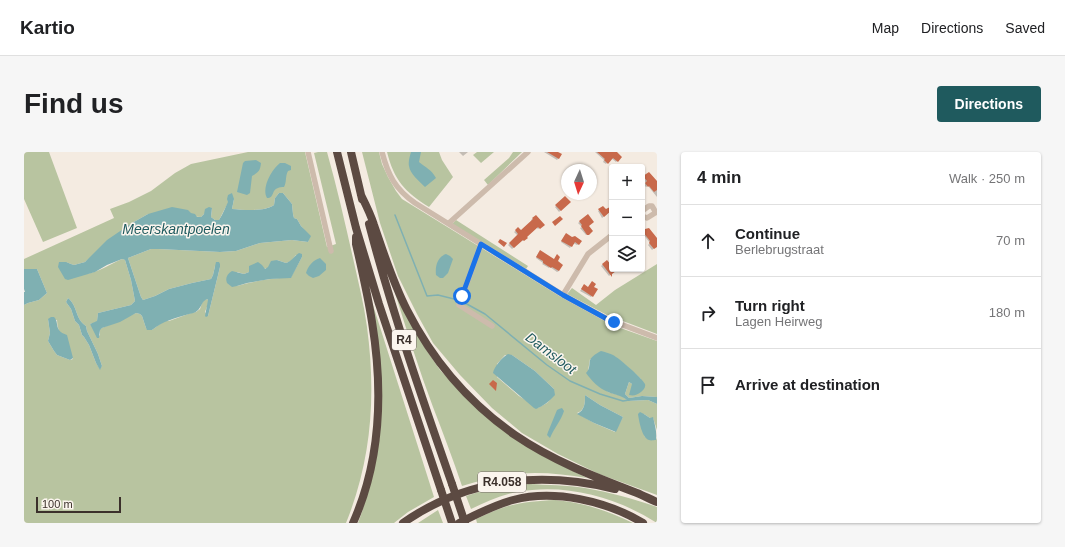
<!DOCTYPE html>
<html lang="en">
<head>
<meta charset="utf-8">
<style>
  body { margin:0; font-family:Helvetica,sans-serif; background:#f6f6f6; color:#202124 }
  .controls { position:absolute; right:12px; top:12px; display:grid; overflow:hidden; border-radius:4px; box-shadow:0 1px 3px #0004 }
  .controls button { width:36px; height:36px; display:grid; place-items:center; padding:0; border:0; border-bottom:1px solid #e0e0e0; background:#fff; color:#202124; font:20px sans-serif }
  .compass { position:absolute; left:537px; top:12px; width:36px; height:36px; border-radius:50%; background:#fff; box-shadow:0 1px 3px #0004; rotate:184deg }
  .scale { position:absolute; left:12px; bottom:10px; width:85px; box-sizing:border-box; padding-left:4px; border:2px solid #3b302b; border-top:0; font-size:11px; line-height:14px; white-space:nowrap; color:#3b302b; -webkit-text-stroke:3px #fbf5ee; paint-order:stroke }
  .stop { position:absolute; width:12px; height:12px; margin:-9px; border:3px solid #1a73e8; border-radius:50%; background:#fff }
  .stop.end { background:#1a73e8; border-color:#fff; box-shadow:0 1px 4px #0008 }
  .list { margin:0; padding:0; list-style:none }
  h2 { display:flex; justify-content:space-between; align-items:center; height:52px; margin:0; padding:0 16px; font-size:17px }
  h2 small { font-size:13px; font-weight:400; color:#757577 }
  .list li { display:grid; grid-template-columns:26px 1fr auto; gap:12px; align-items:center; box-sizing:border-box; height:72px; padding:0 16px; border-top:1px solid #e0e0e0 }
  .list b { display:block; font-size:15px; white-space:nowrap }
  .list p { margin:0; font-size:13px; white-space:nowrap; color:#757577 }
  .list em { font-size:13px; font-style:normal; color:#757577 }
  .icon { flex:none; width:22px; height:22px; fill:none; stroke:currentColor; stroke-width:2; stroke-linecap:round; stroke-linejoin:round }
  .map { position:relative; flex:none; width:633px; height:371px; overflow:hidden; border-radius:4px }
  header { display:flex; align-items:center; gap:24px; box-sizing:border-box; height:56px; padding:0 20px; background:#fff; border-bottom:1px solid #e0e0e0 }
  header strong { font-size:19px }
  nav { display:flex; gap:22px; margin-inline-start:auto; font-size:14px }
  .intro { display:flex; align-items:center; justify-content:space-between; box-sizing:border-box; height:96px; padding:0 24px }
  h1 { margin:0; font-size:28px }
  .button { padding:10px 18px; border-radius:4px; background:#1f5a5e; color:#fff; font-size:14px; font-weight:700 }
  main { display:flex; gap:24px; padding:0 24px }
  aside { flex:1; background:#fff; border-radius:4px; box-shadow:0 1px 3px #0004 }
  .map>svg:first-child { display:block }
  .green { fill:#b8c4a0; fill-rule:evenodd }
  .water { fill:#7fb0b2 }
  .shadow { fill:#0003 }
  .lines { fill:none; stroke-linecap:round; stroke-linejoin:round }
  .stream { stroke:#7fb0b2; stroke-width:1.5 }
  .building { fill:#c8694b }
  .minor { stroke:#cdbbac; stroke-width:5.5 }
  .highway { stroke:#5c4a42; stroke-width:8 }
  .highway-bridge { stroke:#5c4a42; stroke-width:8 }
  .route { stroke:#1a73e8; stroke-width:5 }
  .labels { text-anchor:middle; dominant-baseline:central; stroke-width:3; stroke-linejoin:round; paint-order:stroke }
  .shield { fill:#fbf5ee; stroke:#756b66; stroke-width:1 }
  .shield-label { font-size:12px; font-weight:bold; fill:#3b302b }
  .water-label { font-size:14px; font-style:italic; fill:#1f5a5e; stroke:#fbf5ee }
</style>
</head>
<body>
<header>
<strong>Kartio</strong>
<nav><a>Map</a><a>Directions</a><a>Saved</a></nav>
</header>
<div class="intro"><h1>Find us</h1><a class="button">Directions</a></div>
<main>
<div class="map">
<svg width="633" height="371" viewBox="0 0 633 371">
  <rect width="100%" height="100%" fill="#f4ebe1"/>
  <path class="green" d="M0,0h25l28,76 -34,14 -19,-43z
    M224,0h57l22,95 9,-3 -22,-91 4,-1h9c10,35 18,71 26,106 5,23 11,46 14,69 9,67 5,132 -21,196h-322v-218l4,-2 11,-3 8,-7 -10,-24h-13v-10l90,-41 -4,-9 19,-7 22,-11 24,-18 16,-9zM255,41h4l9,11 1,10 1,4 3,1 4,7 9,11 -2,5 -16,-2 -32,3 -24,8 -16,1 -62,-3h-7l-23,9 13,39 2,3 12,-4 14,-7 23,-6 19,-4 2,-4 2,-9 5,1 -12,49 -3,-4 3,-8v-4l-1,-1 -3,1 -2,3 -2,6 -4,3 -5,1 -22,8h-5l-12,9h-4l-2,-2 -4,-12 -2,-2 -4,-1 -34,15 -2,1v7l-10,-12 7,-2 1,-9 33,-8 4,-4 -4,-21 -6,-20 -3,-1c-12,5 -23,13 -36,15l-20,-12 5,2 3,1 11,-3 47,-39 16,-9 53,3 3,-3 8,-6 -1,9 4,3h4c5,-8 6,-16 15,-21l-2,10c12,1 31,3 42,-4l1,-7zM272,103l6,2 -11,20c-18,1 -37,4 -54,9v-14l7,2 5,-2 19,-4 9,-8 9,3 5,-2zM44,146c10,8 7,21 18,28l1,5 11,23 4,12 -2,3 -4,-6 -7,-18 -5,-8 -2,-2 -3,-10 -4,-4 -4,-12 -5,-7zM24,167l9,1c0,13 10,27 16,39l-3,1 -13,-5 -3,-4 -6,-10 2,-8z
    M338,0h17l3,12 6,13 8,14 6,8 159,98 51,28 45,16v56l-15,-1 -13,2 -4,-4 4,-12 3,2 9,-5 -19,-17 -32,-3 -2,12 20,21 14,4 6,5 20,-1 9,4v26l-4,-12h-3l-6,-4 -5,4 6,19 11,3 1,-2v57l-58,-21 -41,-20 -36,-21 -30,-25 -32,-33 -27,-32 -16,-29 -19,-38 -18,-53zM481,203h7l23,16 19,18v6l-7,8 -9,5 -19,-12 -22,-19v-13zM561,243l15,10 23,12 -8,15 -21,-9 -17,-10c8,-3 8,-10 8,-18z
    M363,0h52l3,8 11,17 -24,30c-24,-15 -35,-27 -42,-55z
    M453,0h17l-13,11 -8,-8z
    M489,0h9l-34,33 -4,-5 25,-22z
    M432,68l72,46 -2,3 -74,-45z
    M633,112v70l-50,-19 -40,-21 5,-6 24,17 19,-15z
    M371,141l30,55 15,22 31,33 15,13 59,41 42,21c-17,-3 -35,-5 -52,-5 -25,0 -49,6 -73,13 -9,-27 -19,-53 -29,-79 -14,-37 -26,-76 -38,-114z
    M349,153l61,192 -26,15 -14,11h-36l4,-11 9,-34 9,-42z
    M505,332c19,1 37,1 56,4 24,4 49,11 72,19v16c-41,-26 -91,-40 -140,-31 -16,3 -31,10 -46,17l-5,-13 19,-6 17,-3z
    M531,348c29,3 51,10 78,23h-156l-1,-4c9,-4 19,-9 29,-12 16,-5 33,-6 50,-7z
    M414,358l5,13h-25z"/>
  <path class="water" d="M387,0h10l-2,10c7,6 12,7 17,16l-11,9c-6,-6 -15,-13 -16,-21 -1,-5 1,-10 2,-14z
    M232,8l5,3c-1,9 -3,9 -9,13l-2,17 -3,2 -10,-3 6,-29 2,-2z
    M256,11h5l6,3v4l-3,1c-3,5 -1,11 -4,16 -2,0 -5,0 -6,1 -7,2 -3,10 -11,10 -6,-10 5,-29 13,-35z
    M208,41l2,6 -2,10c12,1 32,3 42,-4l1,-7 4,-5h4l9,11 1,10 1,4 3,1 4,7 10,10 -3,6 -16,-2 -32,3 -24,8 -16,1 -62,-3h-7l-23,9 13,39 2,3 12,-4 14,-7 23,-6 19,-4 2,-4 3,-13h3l1,2v3l-12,49 -2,1 -1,-1 3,-16 -1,-1c-6,3 -5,8 -10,12 -2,2 -5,2 -8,3 -14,4 -26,7 -37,16h-5l-1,-2 -4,-12 -2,-2 -4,-1 -16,9 -18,6 -2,2 -1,8h-2l-7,-14 7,-3 1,-8 33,-8 4,-4 -4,-21 -6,-20 -3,-1 -15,6 -12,7 -27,8 -3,-1 -7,-12 1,-5h7l5,2 3,1 11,-3 22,-22 25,-17 16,-9 24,-7 16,3 3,3 4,1 2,3h4l3,-3 1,-5 4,-2 3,1 -1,9 4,3h4c4,-6 6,-12 9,-18l-1,-3 1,-4z
    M275,101l3,1v3l-11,21 -21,1 -23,4 -10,3 -5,1 -5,-4c-2,-5 0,-9 5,-12l12,3 5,-2v-6l9,-4 4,3 3,4 3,-2 3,-6 6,-1 9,3c6,-2 8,-7 13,-10z
    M422,102l4,2 3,3 -5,14 -5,5h-3l-4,-3c-1,-8 1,-18 10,-21z
    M296,106l6,6v6l-7,6 -6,2 -4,-2 -3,-3c2,-7 7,-13 14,-15z
    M0,117h13l10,24 -8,7 -11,3 -4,2v-13h1l-1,-3z
    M44,146c10,8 7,21 18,28l1,5 11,23 4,12 -2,4 -4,-7 -7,-18 -5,-8 -2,-2 -3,-10 -4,-4 -4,-12 -5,-7z
    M27,165h3c4,4 2,8 5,13 1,2 5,4 8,5l6,23 -3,2 -13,-5 -3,-4 -6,-10 2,-8 -2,-14z
    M577,199c4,1 8,2 12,4 6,3 30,24 32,29 1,4 -2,6 -4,8 -4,3 -7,4 -12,3l3,-11 -3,-2 -4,12 4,4 13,-2 15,1v7l-9,-4 -20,1c-8,-7 -11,-5 -20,-9 -10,-4 -16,-11 -22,-19 4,-4 3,-8 4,-13 2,-4 7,-7 11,-9z
    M484,202l4,1 23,16 19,18 1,6c-5,6 -12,11 -19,14l-2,-1 -41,-35c1,-6 9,-16 15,-19z
    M561,243l15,10 23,12 -7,15 -22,-9 -17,-9c8,-4 8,-11 8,-19z
    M538,256l2,3c-3,10 -10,17 -14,27l-3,-3 1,-3 9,-22 2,-1z
    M616,260l4,2 6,4 3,-1c2,8 4,15 3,23 -2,0 -5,1 -7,0 -7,-2 -10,-19 -11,-26z"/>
  <path class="shadow" d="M435,0h9l-5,4z
    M520,0h12l5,3 -4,5z
    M571,0h20l6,5 -5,5 -5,-4 -5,6 -3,-2 1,-2z
    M559,15l3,3h-6z
    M625,21l8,9v15l-9,-11 -2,1 -2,-2 2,-2 -3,-5z
    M541,45l4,5 -10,10 -4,-5z
    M579,55l3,4h5l-9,7 -4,-7z
    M512,64l7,9 -5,4 -2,-2 -13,14 -1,-1 -10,9 -4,-4 10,-9 -4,-4 4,-3 3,2 11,-10 -1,-1z
    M563,64l-3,12 8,3 -6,4 -6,-7 2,-1 -4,-4z
    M622,78l11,11v5l-5,4 -4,-5 2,-2 -7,-9z
    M541,83l14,9 -2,1 -4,-2 -3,5 -9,-6z
    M515,100l17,10 3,9 -2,1 -7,-5 -1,1 -7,-4 1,-1 -7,-5z
    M583,109l4,6 1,-1v3h3v2l-6,5 -8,-10z
    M559,135l5,1h5l-1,8 -1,1 -11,-6z"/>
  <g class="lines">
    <path class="stream" d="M371,63l32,81 11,-1 20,5
      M441,151l20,11 62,51 23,16 30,13 23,7 6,-1"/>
  </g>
  <path class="building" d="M523,0h11l4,2 -3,5z
    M573,0h20l5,5 -4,5 -5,-4 -5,6 -4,-4 1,-1z
    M625,20l8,9v9l-3,2 -5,-6 -1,1 -3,-4 2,-2 -4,-5z
    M541,44l6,6 -10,9 -6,-6z
    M579,54l3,3 4,-2 2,3 -8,7 -6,-8z
    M564,62l6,8 -5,4 4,5 -4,4h-2l-6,-9 1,-1 -3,-4z
    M512,63l9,10 -5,4 -2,-2 -11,10 1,1 -4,3 -1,-1 -9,8 -5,-5 9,-9 -3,-4 3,-3 3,3 12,-11 -1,-1z
    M536,64l3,3 -8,7 -3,-4z
    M625,76l8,10v9l-3,2 -5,-6 1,-2 -7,-9 2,-1v-2z
    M542,81l6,4 3,-1 7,5 -3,4 -4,-3 -3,5 -11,-6z
    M476,87l7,4 -3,4 -6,-5z
    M516,98l14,9 3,-5 3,3 -2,4 5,4 -4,6 -7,-4 -1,1 -8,-5v-2l-7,-4z
    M583,108l5,6v3h7l-7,5v3l-10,-13z
    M568,129l4,3 -2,3 4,2 -5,8 -12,-8 3,-5 4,3z
    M469,228l4,3 -1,8 -7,-7z"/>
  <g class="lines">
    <path class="minor" d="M284,0l23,99
      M358,0c6,23 13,37 33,51l148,92 44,24 50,19
      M618,59l7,-5h3l3,5v2l-8,5 -5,-2
      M425,71l79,-71
      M457,92l-22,61 33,21
      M539,143l25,-41 24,-19"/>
    <path class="highway" d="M313,0l19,76 23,76 62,186
      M327,0l11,47
      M337,43c5,10 10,20 13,30 10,29 19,58 33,85 25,49 62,93 108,125 38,26 80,42 122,58 7,3 13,6 20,9
      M345,72c23,88 53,174 83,260
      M329,371c28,-63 30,-134 19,-201 -4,-26 -10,-52 -16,-78v-7
      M379,371c64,-45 138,-52 212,-34
      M435,371c18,-9 35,-18 54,-23 41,-11 94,1 130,23"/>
    <path class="highway-bridge" d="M428,332l13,39
      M417,338l11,33"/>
  </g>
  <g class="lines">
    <path class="route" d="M438,144l19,-52 82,51 44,24 7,3"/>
  </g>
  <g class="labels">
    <g class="shield">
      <rect x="368" y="178" width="24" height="20" rx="3"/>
      <rect x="454" y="320" width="48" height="20" rx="3"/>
    </g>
    <g class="shield-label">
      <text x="380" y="188">R4</text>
      <text x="478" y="330">R4.058</text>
    </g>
    <g class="water-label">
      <text x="152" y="77">Meerskantpoelen</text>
      <text transform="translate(527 201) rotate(37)">Damsloot</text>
    </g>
  </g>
</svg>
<div class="controls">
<button>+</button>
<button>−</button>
<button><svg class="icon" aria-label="layers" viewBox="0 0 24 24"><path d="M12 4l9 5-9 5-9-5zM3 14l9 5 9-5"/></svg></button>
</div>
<svg class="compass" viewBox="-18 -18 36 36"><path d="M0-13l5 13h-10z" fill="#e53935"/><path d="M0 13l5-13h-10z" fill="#757577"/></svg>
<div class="scale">100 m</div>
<div class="stop" style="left:438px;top:144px"></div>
<div class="stop end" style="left:590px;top:170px"></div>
</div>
<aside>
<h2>4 min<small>Walk · 250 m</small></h2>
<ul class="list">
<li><svg class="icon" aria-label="ahead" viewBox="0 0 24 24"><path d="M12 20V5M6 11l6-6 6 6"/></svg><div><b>Continue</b><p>Berlebrugstraat</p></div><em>70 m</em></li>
<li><svg class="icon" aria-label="right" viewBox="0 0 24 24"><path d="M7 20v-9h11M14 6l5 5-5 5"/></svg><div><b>Turn right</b><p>Lagen Heirweg</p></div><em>180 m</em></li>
<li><svg class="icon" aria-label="arrive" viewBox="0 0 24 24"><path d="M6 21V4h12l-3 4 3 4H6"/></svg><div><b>Arrive at destination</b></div></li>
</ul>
</aside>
</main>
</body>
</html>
